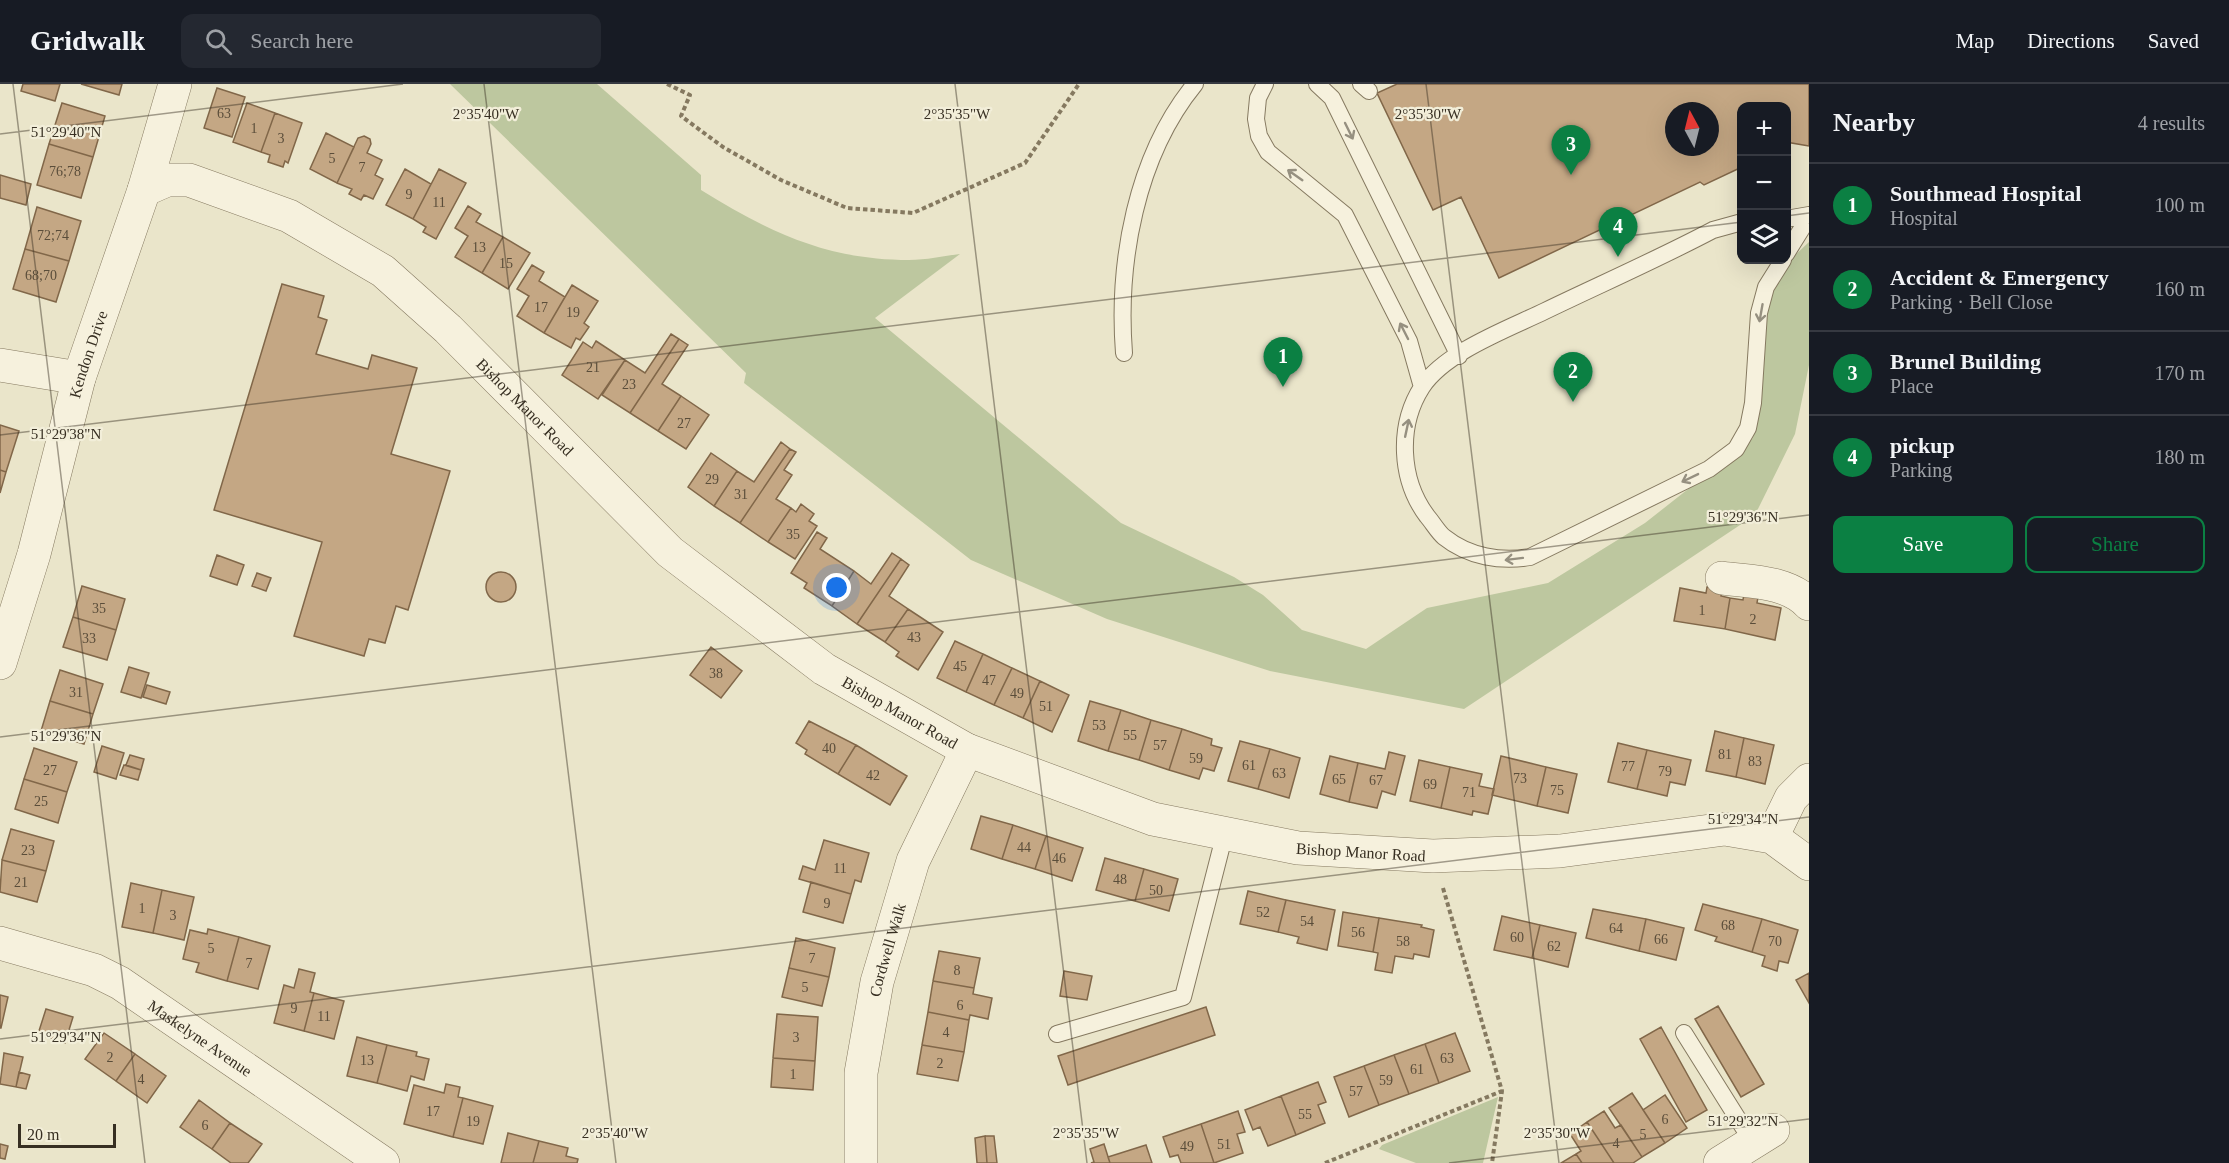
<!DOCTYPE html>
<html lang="en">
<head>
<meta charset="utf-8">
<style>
  body { margin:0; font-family:"Times New Roman",serif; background:#242831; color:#f1f3f6 }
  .controls { position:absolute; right:18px; top:18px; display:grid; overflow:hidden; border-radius:12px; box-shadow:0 6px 24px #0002 }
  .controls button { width:54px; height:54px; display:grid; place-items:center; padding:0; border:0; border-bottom:2px solid #363941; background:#171b24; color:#f1f3f6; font:30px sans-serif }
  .compass { position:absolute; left:1665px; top:18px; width:54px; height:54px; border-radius:50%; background:#171b24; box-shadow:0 6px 24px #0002; rotate:353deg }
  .scale { position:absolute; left:18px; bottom:15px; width:98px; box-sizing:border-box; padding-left:6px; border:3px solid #372f22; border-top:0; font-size:16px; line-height:21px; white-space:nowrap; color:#372f22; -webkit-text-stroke:4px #f2eed9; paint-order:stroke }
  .you { position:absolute; left:837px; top:504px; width:21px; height:21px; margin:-15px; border:4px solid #fff; border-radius:50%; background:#1a73e8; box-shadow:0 0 0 9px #1a73e833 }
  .badge { display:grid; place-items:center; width:39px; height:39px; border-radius:50%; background:#0b8043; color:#fff; font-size:20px; font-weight:700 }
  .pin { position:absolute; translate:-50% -50px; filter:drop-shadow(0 2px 3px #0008) }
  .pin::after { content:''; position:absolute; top:32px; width:21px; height:18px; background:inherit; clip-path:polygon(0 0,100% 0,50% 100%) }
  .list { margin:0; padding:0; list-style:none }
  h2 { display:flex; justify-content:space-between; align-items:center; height:78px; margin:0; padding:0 24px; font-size:26px }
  h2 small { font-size:20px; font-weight:400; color:#9ea1a6 }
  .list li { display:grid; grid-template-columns:39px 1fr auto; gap:18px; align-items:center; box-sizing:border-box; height:84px; padding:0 24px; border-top:2px solid #363941 }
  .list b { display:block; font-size:22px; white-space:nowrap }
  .list p { margin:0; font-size:20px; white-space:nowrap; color:#9ea1a6 }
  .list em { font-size:20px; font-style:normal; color:#9ea1a6 }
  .actions { display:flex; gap:12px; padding:18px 24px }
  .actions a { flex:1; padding:14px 0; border:2px solid #0b8043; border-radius:12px; text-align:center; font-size:21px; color:#0b8043 }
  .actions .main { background:#0b8043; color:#fff }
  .icon { flex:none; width:33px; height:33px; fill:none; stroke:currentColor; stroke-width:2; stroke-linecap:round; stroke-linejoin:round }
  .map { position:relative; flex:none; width:1809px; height:1079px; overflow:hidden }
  header { display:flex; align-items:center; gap:36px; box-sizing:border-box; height:84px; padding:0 30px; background:#171b24; border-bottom:2px solid #363941 }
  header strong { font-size:28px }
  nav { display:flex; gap:33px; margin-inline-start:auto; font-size:21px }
  .search { width:420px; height:54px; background:#242831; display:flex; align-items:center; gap:15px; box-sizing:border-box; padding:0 21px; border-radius:12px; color:#9ea1a6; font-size:22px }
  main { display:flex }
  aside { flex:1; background:#171b24 }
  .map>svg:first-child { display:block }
  .green { fill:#bdc79f }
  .building { fill:#c4a784; stroke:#816749; stroke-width:1.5; fill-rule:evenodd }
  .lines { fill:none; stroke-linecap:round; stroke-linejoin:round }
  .lane-casing { stroke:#857960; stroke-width:18 }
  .street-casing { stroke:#857960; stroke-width:34 }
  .path { stroke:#857960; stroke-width:4; stroke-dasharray:4.5 3; stroke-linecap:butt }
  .lane { stroke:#f6f1dd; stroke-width:16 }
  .street { stroke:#f6f1dd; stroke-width:33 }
  .oneway { stroke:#969080 }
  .ticks { fill:none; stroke:#372f22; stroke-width:1.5; stroke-opacity:0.45 }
  .labels { text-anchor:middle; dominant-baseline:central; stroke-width:4.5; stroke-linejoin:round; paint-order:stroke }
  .number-label { font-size:14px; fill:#5a4d3a }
  .street-label { font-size:16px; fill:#372f22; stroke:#f2eed9 }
  .ticks-label { font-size:15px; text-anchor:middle; fill:#372f22; stroke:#f2eed9; stroke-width:4.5; stroke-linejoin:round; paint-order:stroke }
</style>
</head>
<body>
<header>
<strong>Gridwalk</strong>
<div class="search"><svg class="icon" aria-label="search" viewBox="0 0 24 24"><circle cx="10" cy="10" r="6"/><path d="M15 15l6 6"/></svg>Search here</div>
<nav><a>Map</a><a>Directions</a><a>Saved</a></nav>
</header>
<main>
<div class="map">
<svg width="1809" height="1079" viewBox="0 0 1809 1079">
  <rect width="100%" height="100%" fill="#eae5ca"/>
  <path class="green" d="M450,0h147l104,91v15c68,42 126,70 208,70 17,0 34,-4 51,-6l-85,64 246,205 113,54 29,18 39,35 64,19 61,-41 121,-25 97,-60 108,-85 19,-161 37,-35v123l-14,69 -40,81 -291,194 -194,-38 -163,-52 -136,-59 -227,-177 2,-10z
    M1498,1013l-15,66h-67l-37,-14 3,-4z"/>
  <path class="building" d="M23,0h37l-5,17 -34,-10z
    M81,0h41l-3,11z
    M1397,0h412v62l-23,-4v-36h-44v61l-38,18 -4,-3 -201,96 -38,-81 -28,13 -56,-117zM1674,27h36v36h-36z
    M217,4l28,9 -13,40 -28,-9z
    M62,19l43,13 -12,41 -44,-13z
    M247,19l28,10 -14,39 -28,-10z
    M275,29l27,10 -14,40 -3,-2 -2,6 -15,-5 2,-7 -9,-3z
    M326,49l28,14 -17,36 -27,-14z
    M364,52l6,3 1,5 -4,9 15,7 -7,15 8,4 -10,20 -9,-4 -3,5 -12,-6 3,-5 -15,-6 21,-45z
    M49,60l44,13 -12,41 -44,-13z
    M405,85l26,15 -18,35 -27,-14z
    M439,85l27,14 -30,56 -13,-7 3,-5 -13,-8z
    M0,91l31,9 -5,21 -26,-7z
    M468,122l13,8 -5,8 27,15 -21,36 -27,-16 13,-21 -13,-8z
    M37,123l44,14 -12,40 -44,-12z
    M503,153l27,16 -22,36 -26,-16z
    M25,165l44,12 -13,41 -43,-13z
    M532,181l12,7 -5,9 26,16 -21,36 -27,-17 12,-20 -12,-7z
    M282,200l42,12 -6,21 9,3 -11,34 52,15 4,-14 45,13 -26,86 59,17 -42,139 -12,-4 -11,37 -16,-4 -5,17 -70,-20 28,-94 -108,-32z
    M572,201l26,16 -14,22 5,4 -9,13 -4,-2 -5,10 -27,-15z
    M671,250l8,5 -49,74 -28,-18 23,-35 20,13z
    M679,255l9,6 -26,39 19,12 -23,35 -28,-18z
    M596,257l29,19 -27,39 -36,-24 21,-33 9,6z
    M681,312l28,19 -23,34 -28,-18z
    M0,341l19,6 -13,41 -6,-2z
    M781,358l9,7 -50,74 -26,-17 23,-35 17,11z
    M790,365l6,3 -12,18 8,5 -16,24 15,9 -23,34 -28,-19z
    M711,369l26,18 -23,35 -26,-19z
    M0,386l6,2 -6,21z
    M801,420l13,10 -5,7 8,5 -22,33 -27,-17 23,-34 5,4z
    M817,448l10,6 -7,11 34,22 -22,35 -28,-18 3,-5 -16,-10z
    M892,469l9,6 -44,65 -25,-18 22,-35 17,13z
    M217,471l27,10 -7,20 -27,-9z
    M901,475l8,6 -20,31 19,13 -23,33 -28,-18z
    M486 503a15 15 0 1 1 30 0a15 15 0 1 1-30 0Z
    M257,489l14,5 -5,13 -14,-5z
    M82,502l43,13 -9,31 -43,-13z
    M1707,503l15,2 -1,7 9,2 -5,31 -51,-8 6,-33 26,5z
    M1744,510l14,3 -1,6 24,5 -6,32 -50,-11 5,-31 13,2z
    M908,525l35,23 -25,38 -22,-14 3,-4 -14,-10z
    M73,533l43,13 -9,30 -44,-13z
    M955,557l28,13 -17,38 -29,-14z
    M711,563l31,24 -21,27 -31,-23z
    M983,570l29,14 -18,37 -28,-13z
    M129,583l20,6 -8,25 -20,-6z
    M1012,584l28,13 -17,37 -29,-13z
    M60,586l43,14 -10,30 -43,-13z
    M1040,597l29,14 -17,37 -29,-14z
    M147,601l23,7 -4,12 -23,-7z
    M50,617l43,13 -9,30 -43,-13z
    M1090,617l31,9 -13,41 -30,-10z
    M1121,626l30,10 -12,40 -31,-9z
    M1151,636l31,9 -13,41 -30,-10z
    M809,637l47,24 -18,29 -33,-20 2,-4 -11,-7z
    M1182,645l30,10 -1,6 11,3 -8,23 -11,-3 -4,11 -30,-9z
    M1715,647l29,7 -8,39 -30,-6z
    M1744,654l30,7 -9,39 -29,-7z
    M1240,657l30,8 -12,40 -30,-8z
    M1618,659l29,7 -10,39 -29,-7z
    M856,661l51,31 -17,29 -52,-31z
    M102,662l22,7 -8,26 -22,-7z
    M34,664l43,14 -10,30 -43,-13z
    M1270,665l30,9 -11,40 -31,-9z
    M1647,666l44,10 -6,25 -15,-3 -3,14 -30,-7z
    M1389,668l16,4 -10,39 -13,-4 -5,17 -28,-6 9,-39 27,6z
    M130,671l14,4 -3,11 -15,-5z
    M1330,672l28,7 -9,39 -29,-8z
    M1501,672l45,11 -9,39 -45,-11z
    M1419,676l31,7 -9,41 -31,-7z
    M124,681l17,5 -3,10 -18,-5z
    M1450,683l32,7 -3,12 15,3 -6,25 -15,-3 -1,4 -31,-7z
    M1546,683l31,7 -9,39 -31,-7z
    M24,695l43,13 -9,31 -43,-14z
    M981,732l32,9 -11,34 -31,-10z
    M1013,741l33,11 -11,33 -33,-10z
    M11,745l43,12 -8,30 -44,-11z
    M1046,752l37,12 -11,33 -37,-12z
    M824,756l45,13 -8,29 -6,-2 -4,14 -52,-15 4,-13 12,4z
    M1105,774l39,11 -9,32 -39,-11z
    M2,776l44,11 -9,31 -37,-10z
    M1144,785l34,10 -9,32 -34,-10z
    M811,798l40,12 -8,29 -40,-11z
    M131,799l31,7 -9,43 -31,-6z
    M162,806l32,7 -10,43 -31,-7z
    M1248,807l38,9 -8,32 -38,-8z
    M1286,816l49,10 -8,40 -30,-7 2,-6 -21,-5z
    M1703,820l59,15 -10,33 -37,-11 2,-4 -22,-7z
    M1593,825l53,10 -7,32 -53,-13z
    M1343,828l36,6 -6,34 -35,-6z
    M1502,832l38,9 -8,33 -38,-8z
    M1379,834l43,7 -1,2 13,3 -5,27 -15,-3 -1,5 -18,-3 -3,17 -17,-3 3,-17 -5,-1z
    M1646,835l38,9 -8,32 -37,-9z
    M1762,835l36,11 -10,33 -9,-2 -2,10 -15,-5 3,-10 -13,-4z
    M1540,841l36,8 -8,34 -36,-9z
    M208,845l31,8 -12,44 -31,-9 3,-9 -16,-4 7,-29 17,4z
    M239,853l31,9 -12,43 -31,-8z
    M796,854l39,10 -6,29 -40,-9z
    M939,867l41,7 -6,30 -41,-7z
    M789,884l40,9 -7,29 -40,-9z
    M299,885l16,4 -5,19 4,1 -10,38 -30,-8 10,-38 10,3z
    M1064,887l28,5 -5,24 -27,-4z
    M1809,889v30l-13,-23z
    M933,897l41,7 -1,6 19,4 -4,21 -18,-4 -1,5 -41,-8z
    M314,909l30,8 -10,38 -30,-8z
    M0,911l8,2 -7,31h-1z
    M1718,922l46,78 -23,13 -46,-78z
    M1206,923l9,28 -147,50 -10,-29z
    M46,925l27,8 -8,26 -27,-9z
    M928,928l41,8 -5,32 -42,-7z
    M777,930l41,3 -3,44 -42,-3z
    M1661,943l46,83 -21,12 -46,-83z
    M104,949l31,21 -19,27 -31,-22z
    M1455,949l15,38 -31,12 -14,-39z
    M357,953l30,8 -10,38 -30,-7z
    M1425,960l14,39 -30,11 -15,-39z
    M387,961l30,7 -1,4 13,3 -5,21 -13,-4 -4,15 -30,-8z
    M922,961l42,7 -6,29 -41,-7z
    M4,969l19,4 -7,30 -16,-3z
    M135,970l31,22 -19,27 -31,-22z
    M1394,971l15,39 -30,11 -15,-39z
    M773,974l42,3 -2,29 -42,-3z
    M1364,982l15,39 -30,12 -15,-40z
    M19,988l11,3 -4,14 -10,-2z
    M1318,998l8,20 -8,3 7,18 -29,12 -15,-39z
    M446,1000l14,3 -2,10 5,1 -10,39 -49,-13 10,-39 30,8z
    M1632,1009l33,50 -23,14 -33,-49z
    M1665,1011l22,33 -22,15 -22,-33z
    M1281,1012l15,39 -28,11 -8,-19 -7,3 -8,-20z
    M463,1014l30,8 -10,38 -30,-7z
    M199,1016l31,23 -18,26 -32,-22z
    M1238,1027l7,21 -8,2 6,19 -29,10 -13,-39z
    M1604,1027l11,17 6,-3 21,32 -9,6h-19l-27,-41z
    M1587,1038l27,41h-32l-6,-9 5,-3 -11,-17z
    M230,1039l32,21 -14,19h-17l-19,-14z
    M1201,1040l13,39h-33l-3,-8 -8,2 -7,-20z
    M508,1049l31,8 -6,22h-32z
    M985,1052h9l3,27h-10z
    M985,1052l2,27h-10l-2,-25z
    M539,1057l29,7 -2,8 12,3 -1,4h-44z
    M0,1060l8,2 -3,13 -5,-1z
    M1104,1060l6,19h-19l3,-1 -4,-13z
    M1146,1061l6,18h-42l-2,-6z
    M1576,1070l6,9h-21z"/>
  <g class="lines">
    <g class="lane-casing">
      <path id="lane" d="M1265,0l-7,14 -2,21 3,17 9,16 77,63 64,126 13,46
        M1317,0l15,14 127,258
        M1361,0l8,7
        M1786,135l23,-4
        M1742,138l-29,8c-55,29 -112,54 -168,81 -37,18 -100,41 -123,76 -25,39 -22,93 5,129 6,7 11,16 17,21 25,20 57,25 86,20l179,-88 27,-20 12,-21 5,-25 6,-90 7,-26 17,-27
        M1786,170l23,-37
        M1124,269c-7,-91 12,-197 71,-269
        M1684,949l69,110
        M1057,950l126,-37 42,-164"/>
    </g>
    <g class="street-casing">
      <g id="street">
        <path id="s1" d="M144,106l23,-10h22l100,36 94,55 65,58 222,223 154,117 143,81 186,69 145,29 135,8 127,-5 165,-22 47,8 37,27"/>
        <path d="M0,281l79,13"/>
        <path d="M1722,494c29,4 66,3 87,26"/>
        <path id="s2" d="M0,579l34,-109 45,-176 65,-188 31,-106"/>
        <path d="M1772,753l19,-39 18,-18"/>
        <path id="s3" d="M0,859l94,27 26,13 263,180"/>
        <path id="s4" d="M861,1079v-90l16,-91 36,-121 54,-111"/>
        <path d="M1720,1079l53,-33"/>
      </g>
    </g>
    <path class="path" d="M667,0l23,11 -9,21 42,31 58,33 66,28 66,5 112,-50 54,-79
      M1443,804l59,203 -10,72
      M1325,1079l177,-72"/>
    <use href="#lane" class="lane"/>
    <use href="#street" class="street"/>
  </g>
  <defs><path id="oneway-shaft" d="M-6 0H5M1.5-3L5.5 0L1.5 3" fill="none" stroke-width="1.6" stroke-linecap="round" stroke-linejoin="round" transform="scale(1.5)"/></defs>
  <g class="oneway">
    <use href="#oneway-shaft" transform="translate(1349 47) rotate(64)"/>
    <use href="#oneway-shaft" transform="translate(1295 91) rotate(-145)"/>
    <use href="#oneway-shaft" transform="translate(1761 229) rotate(100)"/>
    <use href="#oneway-shaft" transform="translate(1404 247) rotate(-117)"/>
    <use href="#oneway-shaft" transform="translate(1407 344) rotate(-78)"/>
    <use href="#oneway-shaft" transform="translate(1690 394) rotate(154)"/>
    <use href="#oneway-shaft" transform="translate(1514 475) rotate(173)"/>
  </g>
  <path class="ticks" d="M13,0l132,1079M484,0l132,1079M955,0l132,1079M1426,0l133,1079M0,50l403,-50M1786,132l23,-3M0,351l1742,-213M0,653l1809,-222M0,955l1809,-222M1449,1079l360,-44"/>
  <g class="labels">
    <g class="number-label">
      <text x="224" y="29">63</text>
      <text x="254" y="44">1</text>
      <text x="281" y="54">3</text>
      <text x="332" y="74">5</text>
      <text x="362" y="83">7</text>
      <text x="65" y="87">76;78</text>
      <text x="409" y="110">9</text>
      <text x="439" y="118">11</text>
      <text x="53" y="151">72;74</text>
      <text x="479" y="163">13</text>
      <text x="506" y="179">15</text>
      <text x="41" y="191">68;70</text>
      <text x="541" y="223">17</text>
      <text x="573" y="228">19</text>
      <text x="593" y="283">21</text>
      <text x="629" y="300">23</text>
      <text x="684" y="339">27</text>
      <text x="712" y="395">29</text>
      <text x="741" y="410">31</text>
      <text x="793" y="450">35</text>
      <text x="99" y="524">35</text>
      <text x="1702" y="526">1</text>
      <text x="1753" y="535">2</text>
      <text x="914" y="553">43</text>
      <text x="89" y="554">33</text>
      <text x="960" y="582">45</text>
      <text x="716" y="589">38</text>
      <text x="989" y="596">47</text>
      <text x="76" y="608">31</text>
      <text x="1017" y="609">49</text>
      <text x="1046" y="622">51</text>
      <text x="1099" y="641">53</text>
      <text x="1130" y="651">55</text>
      <text x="1160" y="661">57</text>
      <text x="829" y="664">40</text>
      <text x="1725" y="670">81</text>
      <text x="1196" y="674">59</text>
      <text x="1755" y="677">83</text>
      <text x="1249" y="681">61</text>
      <text x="1628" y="682">77</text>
      <text x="50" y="686">27</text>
      <text x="1665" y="687">79</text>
      <text x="1279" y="689">63</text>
      <text x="873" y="691">42</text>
      <text x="1520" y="694">73</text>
      <text x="1339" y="695">65</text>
      <text x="1376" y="696">67</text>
      <text x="1430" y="700">69</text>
      <text x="1557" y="706">75</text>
      <text x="1469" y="708">71</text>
      <text x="41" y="717">25</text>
      <text x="1024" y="763">44</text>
      <text x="28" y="766">23</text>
      <text x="1059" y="774">46</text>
      <text x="840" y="784">11</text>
      <text x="1120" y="795">48</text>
      <text x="21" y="798">21</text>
      <text x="1156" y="806">50</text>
      <text x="827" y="819">9</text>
      <text x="142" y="824">1</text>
      <text x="1263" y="828">52</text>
      <text x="173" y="831">3</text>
      <text x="1307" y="837">54</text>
      <text x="1728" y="841">68</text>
      <text x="1616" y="844">64</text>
      <text x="1358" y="848">56</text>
      <text x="1517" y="853">60</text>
      <text x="1661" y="855">66</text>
      <text x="1403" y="857">58</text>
      <text x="1775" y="857">70</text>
      <text x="1554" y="862">62</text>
      <text x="211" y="864">5</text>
      <text x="812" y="874">7</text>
      <text x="249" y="879">7</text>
      <text x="957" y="886">8</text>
      <text x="805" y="903">5</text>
      <text x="960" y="921">6</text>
      <text x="294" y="924">9</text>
      <text x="324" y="932">11</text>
      <text x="946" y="948">4</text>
      <text x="796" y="953">3</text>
      <text x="110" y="973">2</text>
      <text x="1447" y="974">63</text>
      <text x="367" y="976">13</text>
      <text x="940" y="979">2</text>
      <text x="1417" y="985">61</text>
      <text x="793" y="990">1</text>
      <text x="141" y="995">4</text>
      <text x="1386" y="996">59</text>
      <text x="1356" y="1007">57</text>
      <text x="433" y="1027">17</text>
      <text x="1305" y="1030">55</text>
      <text x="1665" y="1035">6</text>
      <text x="473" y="1037">19</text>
      <text x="205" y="1041">6</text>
      <text x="1643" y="1050">5</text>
      <text x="1616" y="1059">4</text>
      <text x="1224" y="1060">51</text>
      <text x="1187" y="1062">49</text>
    </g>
    <g class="street-label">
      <text stroke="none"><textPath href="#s2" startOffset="321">Kendon Drive</textPath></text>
      <text stroke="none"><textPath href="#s1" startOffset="459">Bishop Manor Road</textPath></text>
      <text stroke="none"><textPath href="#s1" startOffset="945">Bishop Manor Road</textPath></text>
      <text stroke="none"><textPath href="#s1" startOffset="1431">Bishop Manor Road</textPath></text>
      <text stroke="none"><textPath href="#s4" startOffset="216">Cordwell Walk</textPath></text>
      <text stroke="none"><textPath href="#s3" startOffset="224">Maskelyne Avenue</textPath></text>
    </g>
  </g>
  <g class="ticks-label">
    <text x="486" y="35">2°35'40"W</text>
    <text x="957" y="35">2°35'35"W</text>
    <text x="1428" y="35">2°35'30"W</text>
    <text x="66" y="53">51°29'40"N</text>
    <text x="66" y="355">51°29'38"N</text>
    <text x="1743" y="438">51°29'36"N</text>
    <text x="66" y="657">51°29'36"N</text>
    <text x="1743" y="740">51°29'34"N</text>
    <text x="66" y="958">51°29'34"N</text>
    <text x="1743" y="1042">51°29'32"N</text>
    <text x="615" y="1054">2°35'40"W</text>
    <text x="1086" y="1054">2°35'35"W</text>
    <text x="1557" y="1054">2°35'30"W</text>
  </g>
</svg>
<div class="controls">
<button>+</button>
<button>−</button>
<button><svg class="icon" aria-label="layers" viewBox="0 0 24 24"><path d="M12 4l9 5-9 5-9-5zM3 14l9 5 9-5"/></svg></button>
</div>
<svg class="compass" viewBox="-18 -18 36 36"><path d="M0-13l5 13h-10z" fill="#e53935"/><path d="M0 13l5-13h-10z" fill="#9ea1a6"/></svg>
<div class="scale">20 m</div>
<div class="you"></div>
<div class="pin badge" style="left:1283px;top:303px">1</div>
<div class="pin badge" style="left:1573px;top:318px">2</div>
<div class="pin badge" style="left:1571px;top:91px">3</div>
<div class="pin badge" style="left:1618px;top:173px">4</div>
</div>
<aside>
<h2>Nearby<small>4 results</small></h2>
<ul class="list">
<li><span class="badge">1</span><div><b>Southmead Hospital</b><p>Hospital</p></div><em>100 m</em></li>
<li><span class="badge">2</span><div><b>Accident &amp; Emergency</b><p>Parking · Bell Close</p></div><em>160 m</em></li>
<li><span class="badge">3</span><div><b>Brunel Building</b><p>Place</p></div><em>170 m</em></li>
<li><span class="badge">4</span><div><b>pickup</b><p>Parking</p></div><em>180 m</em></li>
</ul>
<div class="actions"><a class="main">Save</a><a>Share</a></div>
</aside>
</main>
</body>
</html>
